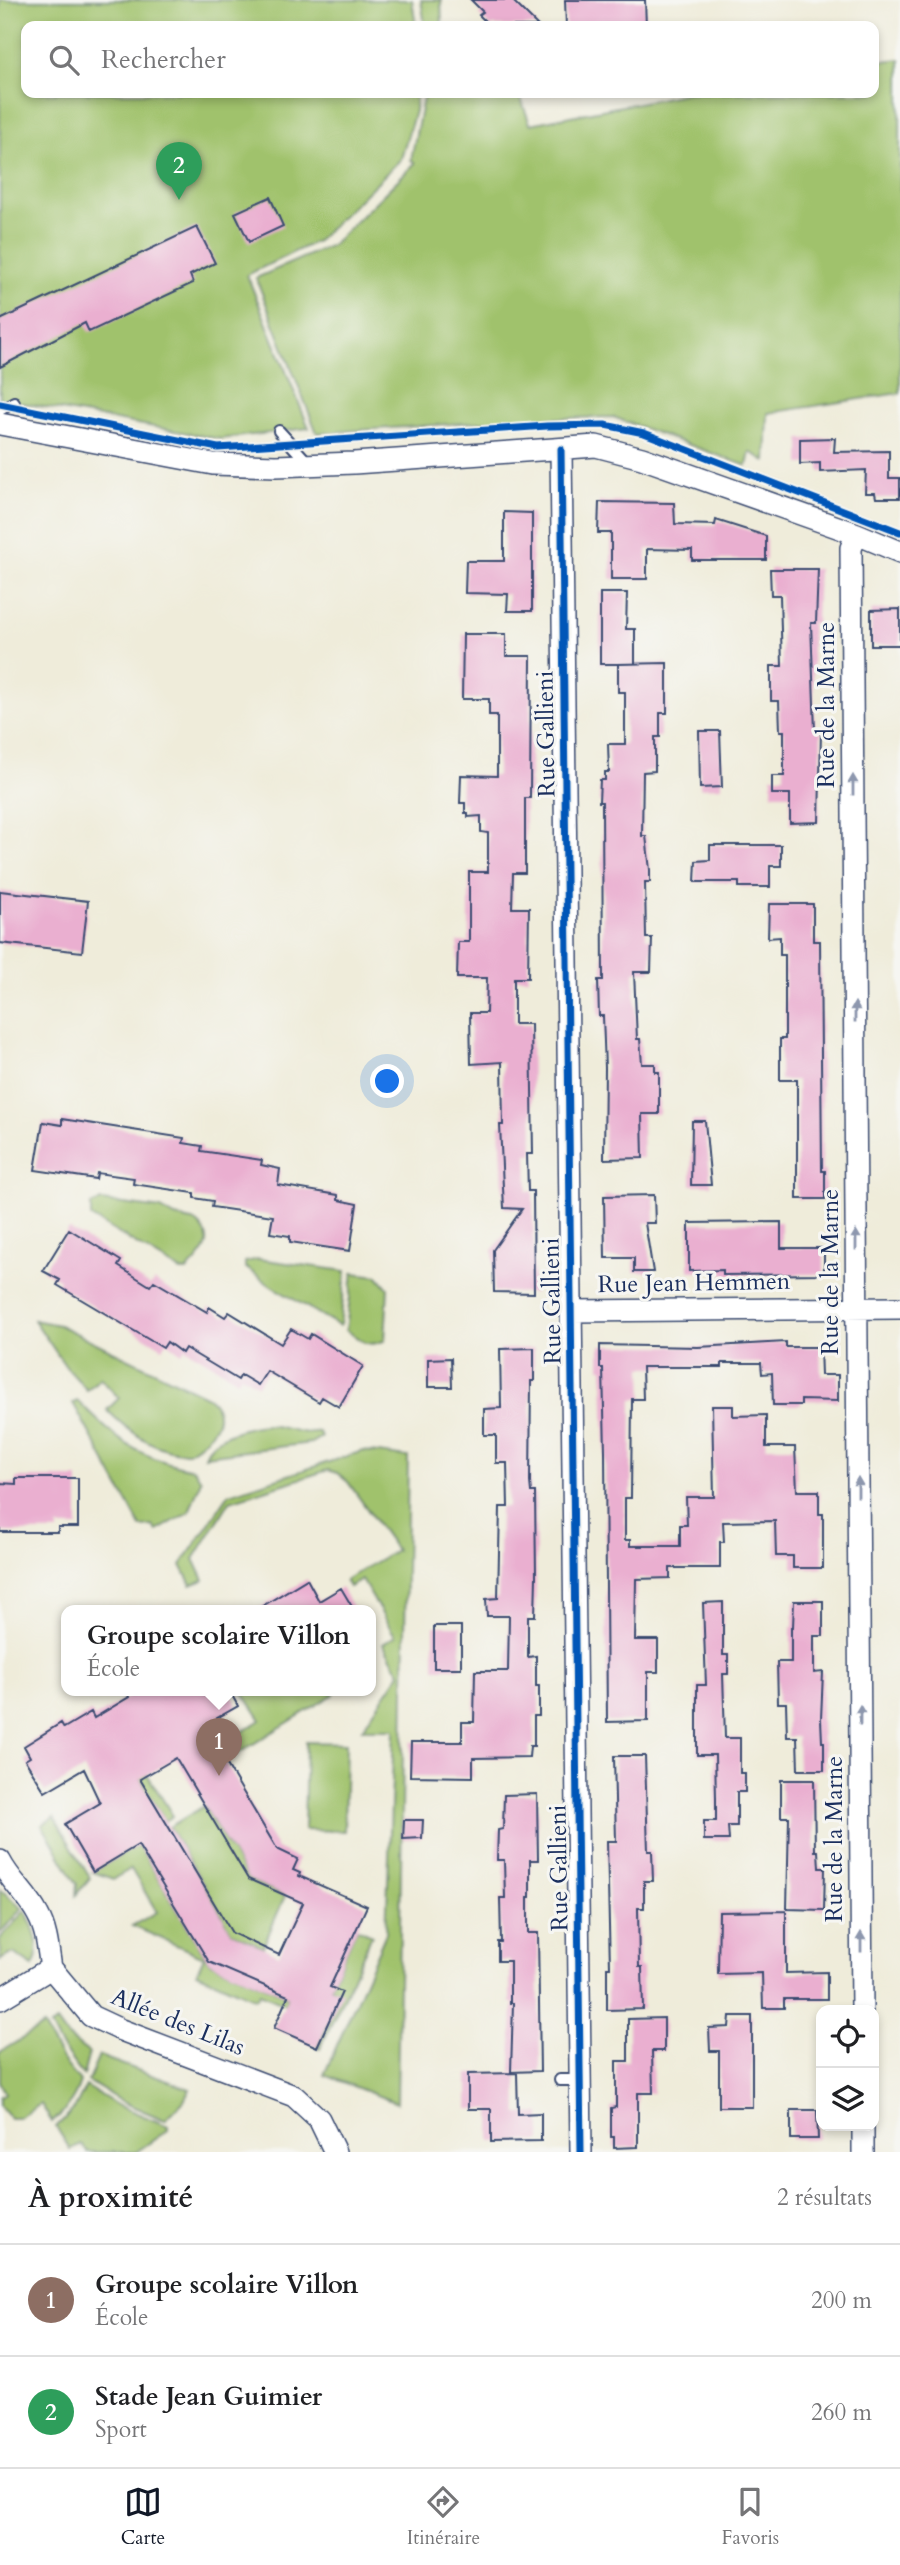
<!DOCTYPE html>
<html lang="fr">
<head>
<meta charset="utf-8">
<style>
  body { margin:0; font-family:Cardo,serif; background:#f2f2f2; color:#202124 }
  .controls { position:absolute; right:21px; bottom:21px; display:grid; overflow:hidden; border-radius:14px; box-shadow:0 4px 10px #0003 }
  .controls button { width:63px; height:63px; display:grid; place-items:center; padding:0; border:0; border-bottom:2px solid #e0e0e0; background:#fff; color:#202124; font:35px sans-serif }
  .you { position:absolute; left:388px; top:1082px; width:24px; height:24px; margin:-18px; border:5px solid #fff; border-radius:50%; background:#1a73e8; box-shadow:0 0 0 10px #1a73e833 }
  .badge { display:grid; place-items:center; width:46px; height:46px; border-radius:50%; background:#111827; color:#fff; font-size:23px; font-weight:700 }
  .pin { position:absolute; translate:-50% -58px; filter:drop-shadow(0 2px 4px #0008) }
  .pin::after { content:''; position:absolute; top:37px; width:24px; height:21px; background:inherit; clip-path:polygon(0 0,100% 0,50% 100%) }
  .popup { position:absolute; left:61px; top:1605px; width:315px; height:91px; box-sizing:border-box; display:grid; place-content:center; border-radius:14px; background:#fff; filter:drop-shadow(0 2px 5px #0005); font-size:23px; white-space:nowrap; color:#757577 }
  .popup b { font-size:26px; color:#202124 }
  .popup::after { content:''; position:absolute; left:50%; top:100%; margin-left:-14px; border:14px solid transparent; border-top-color:#fff }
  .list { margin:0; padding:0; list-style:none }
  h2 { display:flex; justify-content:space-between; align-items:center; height:91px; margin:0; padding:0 28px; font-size:30px }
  h2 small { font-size:23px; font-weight:400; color:#757577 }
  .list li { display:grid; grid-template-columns:46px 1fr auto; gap:21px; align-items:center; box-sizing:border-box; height:112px; padding:0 28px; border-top:2px solid #e0e0e0 }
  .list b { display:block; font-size:26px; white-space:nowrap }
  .list p { margin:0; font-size:23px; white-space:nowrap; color:#757577 }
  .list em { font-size:23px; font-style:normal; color:#757577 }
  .icon { flex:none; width:38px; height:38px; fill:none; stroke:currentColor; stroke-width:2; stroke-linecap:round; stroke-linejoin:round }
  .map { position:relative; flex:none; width:900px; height:2152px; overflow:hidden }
  .search { position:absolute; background:#fff; box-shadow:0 4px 10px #0003; left:21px; right:21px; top:21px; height:77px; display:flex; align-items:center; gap:18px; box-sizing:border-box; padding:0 24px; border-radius:14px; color:#757577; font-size:26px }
  .sheet { height:315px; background:#fff }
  nav { display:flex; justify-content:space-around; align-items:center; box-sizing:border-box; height:98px; border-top:2px solid #e0e0e0; background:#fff; font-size:19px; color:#757577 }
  nav a { display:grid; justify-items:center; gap:4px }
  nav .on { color:#111827 }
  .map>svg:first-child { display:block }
  .green { fill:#a0c26c; stroke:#5e7865; stroke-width:2 }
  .building { fill:#eaafd0; fill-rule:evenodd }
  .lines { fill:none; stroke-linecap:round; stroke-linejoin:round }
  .lane-casing { stroke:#3b4b71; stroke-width:14 }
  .street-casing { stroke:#3b4b71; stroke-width:24 }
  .lane { stroke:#fff; stroke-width:10 }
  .street { stroke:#fff; stroke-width:21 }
  .cycleway-casing { stroke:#f6f6f2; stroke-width:11 }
  .cycleway { stroke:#0057b8; stroke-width:7 }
  .oneway { fill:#8d97ae }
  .labels { text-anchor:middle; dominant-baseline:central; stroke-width:6; stroke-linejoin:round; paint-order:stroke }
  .street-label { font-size:24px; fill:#1b2f5e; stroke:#f6f6f2 }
</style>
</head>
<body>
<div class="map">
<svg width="900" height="2152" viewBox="0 0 900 2152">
  <rect width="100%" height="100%" fill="#f6f6f2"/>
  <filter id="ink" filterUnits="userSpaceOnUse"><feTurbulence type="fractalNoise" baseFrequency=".0143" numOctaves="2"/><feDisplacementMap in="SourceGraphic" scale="14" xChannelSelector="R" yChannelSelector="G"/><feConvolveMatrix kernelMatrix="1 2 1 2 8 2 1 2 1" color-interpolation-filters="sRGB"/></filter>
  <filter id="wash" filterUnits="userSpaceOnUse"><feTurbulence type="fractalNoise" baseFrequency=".00686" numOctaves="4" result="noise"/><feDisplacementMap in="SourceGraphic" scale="28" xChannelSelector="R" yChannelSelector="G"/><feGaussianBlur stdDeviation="1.57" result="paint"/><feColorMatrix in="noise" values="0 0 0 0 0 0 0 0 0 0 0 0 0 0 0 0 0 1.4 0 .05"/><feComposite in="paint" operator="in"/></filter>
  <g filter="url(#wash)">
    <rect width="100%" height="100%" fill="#efecda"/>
    <path class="green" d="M0,0h412l4,26h-390v67h390l-1,18 -14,48 -84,82 -70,34 62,153 -89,11 -220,-40z
      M421,0h20l1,26h-17z
      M900,59v334l-132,20 -2,48 -16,-9 -3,14 -134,-49 -89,2 -207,14 -61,-155 76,-33 83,-82 -4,-3 13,-67h95l11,31 158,-31h186v-31z
      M101,1201l60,8 14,8 21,5c23,19 6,33 -9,49h-6l-90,-54v-12z
      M258,1259l88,12 -6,55 -69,-40 -26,-19v-5z
      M353,1273l25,3 10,12 -3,52c-18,9 -24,0 -39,-10z
      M34,1320l25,5 149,72c24,20 0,43 -20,55 -31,1 -60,-21 -81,-42l12,-12 -19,-20 -13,12 -21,-23z
      M78,1401c40,40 59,57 116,68l7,11 -12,32 -32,19 -4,-5 -12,1 -68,-124z
      M267,1425c12,1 23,5 35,7 6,2 11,-1 17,0l2,5 -10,6 -106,13c7,-21 42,-30 62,-31z
      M363,1451l45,6 -11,646 -73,-28 62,-142 8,-204h-32l38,-56 -17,-29 12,-8 -33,-56 -13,7 -4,-7 51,-30 -48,-68 -11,-9 -9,-3 -98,31 -36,58 10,21 -13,5 -10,-20 48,-71z
      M241,1690h93v4l-105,65 -6,-15 38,-24z
      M306,1742l40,1 -2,88 -40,-1z
      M134,1753l39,63 -8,5 -38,-64z
      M204,1806l44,73 37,17 -22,51 -31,-14 -63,-106z
      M54,1817l36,61 -14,17 1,-11 -35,-59z
      M138,1845l71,117 79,34 -3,8 -25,-11 -3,5 -6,-1 -54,-24 7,-16 -72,-31 25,-14 -26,-43 -18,10 -20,-7z
      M0,1889l22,19 -22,25z
      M25,1910c9,17 18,38 8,56l-20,-13 -13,7v-21z
      M357,1928l15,7 -52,114 -3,-1 24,-55 -11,-6z
      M57,2022l10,14 22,17 -6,23 -25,-34 -8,-16z
      M43,2026l18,32 19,24c-5,17 -14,29 -28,40l-11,-18 -23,14h-8l-10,-13v-8l5,-4 -5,-11v-30z
      M99,2056l91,33 -6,12 -19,19 -43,-18 -34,-21z
      M86,2086l31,19 51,21v4l-32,22h-49l-6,-8 -11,5 -14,-22 19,-19z"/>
    <g id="blocks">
      <path class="building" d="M471,0h41l26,26h-48l-11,-11 4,-3z
        M565,0h80l1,26h-80z
        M270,197l13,29 -34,16 -14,-29z
        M197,227l18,36 -25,12 3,8 -104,49 -4,-9 -85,44v-47z
        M835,438l-1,14 55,-1v27h11v20h-24l-1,-5h-10l1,-23 -46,2v-9l-20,1v-25z
        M599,502l75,1 1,21 40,1 1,-5 50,16v24h-74v-10l-45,-1v30h-36v-46h-13z
        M504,512l28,1v98h-25l1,-17 -43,-1 1,-32h38z
        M770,569h48l-2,54h-5l4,108h6l-2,91 -29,1v-29h-18v-18h12v-45h-4l-1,-30h-8v-35h11l-2,-71h-9z
        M600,593h27l-1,36h9v35h-35z
        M900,609v36h-29v-35z
        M463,634h43v22h25l-1,142h-5v75h-12l-1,35h17l-1,70h-14v46h17l2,130h-6l1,37h5l1,102 -40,-1 -1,-42 29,-41 -18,-1 -4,-83h3l-1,-63 -31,2 -1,-51h16l1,-35h-30l1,-36h11v-70h19v-39l-7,-1v-16l-13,1v-4h-3v-10h-5l1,-28 36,1v-61h-8v-16h-27z
        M667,663v50h-7v24h-5v34l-12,1 -1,64h4l4,34v12h-5l1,56h6l-1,34h-17l3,67h3l2,25h13v8h4v42h-17l1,44 -39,1 1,-91 -2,-52h-4l-1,-36h5l-1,-178h-3l1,-22h5v-8h4l-1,-28h17v-52h-7v-28z
        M699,731h21l2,56 -22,1z
        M710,845h71v21h-11v21h-31v-5h-44l1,-21 14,-1z
        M0,891l88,10 -6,51 -82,-9z
        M769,904h44v37h7l2,230h3v28h-28v-119h-17v-41h5v-84h-5v-18l-12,1z
        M62,1119l122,19 -1,5 19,3 -1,5 61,9 -1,5 19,4 -2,16 60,10v5l19,4 -7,47 -60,-9v-6l-20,-3 3,-17 -61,-9 1,-6 -19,-3v-5l-61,-9 1,-6 -37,-5 -1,6 -61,-9 8,-48 19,3z
        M692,1121h13l6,64h-20z
        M654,1195l1,28h-10l8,49h-19v-14h-29l-1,-62z
        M781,1222v26h43v26l-101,1v-5l-34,1v-48z
        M69,1229l52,32 -3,5 32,20 4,-5 53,31 2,-5 16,10 4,-5 52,32 10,-15 17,10 3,-5 52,32 -24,41 -17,-10 -3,5 -52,-31 -9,14 -17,-10 -3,5 -53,-32 -3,5 -15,-11 -4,6 -106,-63 3,-5 -17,-9z
        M786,1342v5h34l1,28h17v26l-37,-1v5h-28l-1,-32 -10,1 -1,-11h-39v4h-80l1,32h-11l-1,99h-6v42h5v6h50v-21h7l-1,-28h28l-2,-91h21v10l33,-1v32h29l2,44h22v23h4v54h-30v-12h-17l-1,-35 -52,1 1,20h-4v26h-50v10l-34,1 -1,61h23v32h-10v49l-41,1 -2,-271 -2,-83h-3v-23l98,2z
        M534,1348v33h-3l-1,101 1,10h4l1,85 -1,39h-7v41l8,-1v30h3v30h-5v30h-4l-1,11 -56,1v19l-63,-1 1,-34h51v-20h12l1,-51h33l1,-55h-22l-1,-17 12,-1 2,-91h8l-1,-44h-11v-28h-12v-26l17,-1 -1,-59z
        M451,1358l1,29h-24v-28z
        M16,1478h62v49h-20v5h-58v-49l16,1z
        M307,1579l12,22 22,-13 13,22h-98z
        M794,1601h29v35h-9v37l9,-1 -2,47 1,23h2v28h-26l-1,-33h-10l-1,-34h-8l-1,-41h14v-35h2z
        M723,1602v53h5v19h-5l2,64h15v35h5v19h-8v34h-9l1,14h-25v-19h12v-23l-1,-43h-18v-70h9l-3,-82z
        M434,1626h27v42h-27z
        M126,1690h103l9,16 -21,12 13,22 -13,8 60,101 21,10 -5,11 7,3 -1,3 68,30 -37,81 12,5 -25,55 -43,-19 14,-32 -79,-34 -71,-117 -45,27 -28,-48 35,-21 -16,-34 -39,23 -20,-32 5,-3 -6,-11 37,-23 3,5 27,-16 3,6 35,-21zM176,1758l72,121 55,24 -24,52 -47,-22 -92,-154z
        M614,1756h31l3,95h4l1,30h-9v27h-6l1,59h3l1,42 -36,1v-43h3l-3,-126h9z
        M781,1780h33l1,71h3l1,17h6l-1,42 -37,-1 2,-92h-8z
        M537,1794l1,66h-8v37h-2v36h10l2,138 -29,1 2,-69h-3v-42h-12v-19h3l-1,-44h5l-1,-38h-7l1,-30 5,-1 1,-34z
        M404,1820h19l-1,18 -19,1z
        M786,1911v62l41,-1v27h-43v9h-21l-1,-35 -44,1 1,-62z
        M730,2016h22v91h-33v-56h-9l-1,-23 20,-1z
        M664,2018v33h-12l1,42h-15v54l-24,1v-11h-3v-29l5,-1v-46h12v-42z
        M517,2073l1,41 23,-1v28l-50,1v-33h-23v-35z
        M791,2110h26l1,29h-27z"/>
    </g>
  </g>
  <g filter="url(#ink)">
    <use href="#blocks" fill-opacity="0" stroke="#3b4b71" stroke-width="2"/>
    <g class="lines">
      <g class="lane-casing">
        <path id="lane" d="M0,410l14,-8
          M279,431l31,34
          M560,2080h21"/>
      </g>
      <g class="street-casing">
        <path id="street" d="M0,424l213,40 63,2 78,-3 242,-17 46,12 215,76 43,18
          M561,449l20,1703
          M857,534l-6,14 11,1462
          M572,1311l328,-3
          M0,1861c10,20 28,34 38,54 9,16 10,35 13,53
          M0,1999l51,-31 40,48 30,14 173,66 25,23 16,33
          M863,2126v26"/>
      </g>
      <use href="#lane" class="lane"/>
      <use href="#street" class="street"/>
      <g class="cycleway-casing">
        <path id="cycleway" d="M0,404l218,44 329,-22 58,-1 39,8 256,99
          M561,449l20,1703"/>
      </g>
      <use href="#cycleway" class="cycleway"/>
    </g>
    <defs><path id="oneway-solid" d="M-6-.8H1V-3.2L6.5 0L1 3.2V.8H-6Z" transform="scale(1.75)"/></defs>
    <g class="oneway">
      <use href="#oneway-solid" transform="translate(853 785) rotate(-90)"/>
      <use href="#oneway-solid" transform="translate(855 1012) rotate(-90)"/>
      <use href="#oneway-solid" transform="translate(856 1240) rotate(-90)"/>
      <use href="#oneway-solid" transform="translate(858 1487) rotate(-90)"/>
      <use href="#oneway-solid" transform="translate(860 1715) rotate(-90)"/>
      <use href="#oneway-solid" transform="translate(861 1942) rotate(-90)"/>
    </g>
  </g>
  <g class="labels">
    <g class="street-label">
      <text transform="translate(826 705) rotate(-90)">Rue de la Marne</text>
      <text transform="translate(546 734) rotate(-91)">Rue Gallieni</text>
      <text transform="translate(830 1272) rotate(-90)">Rue de la Marne</text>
      <text transform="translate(694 1283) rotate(-1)">Rue Jean Hemmen</text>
      <text transform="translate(552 1301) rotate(-91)">Rue Gallieni</text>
      <text transform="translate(834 1839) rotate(-90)">Rue de la Marne</text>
      <text transform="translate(559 1868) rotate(-91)">Rue Gallieni</text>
      <text transform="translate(178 2022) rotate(22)">Allée des Lilas</text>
    </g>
  </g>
</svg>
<div class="controls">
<button><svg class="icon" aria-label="locate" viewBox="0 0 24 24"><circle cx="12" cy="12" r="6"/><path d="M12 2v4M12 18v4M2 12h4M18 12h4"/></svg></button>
<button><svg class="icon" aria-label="layers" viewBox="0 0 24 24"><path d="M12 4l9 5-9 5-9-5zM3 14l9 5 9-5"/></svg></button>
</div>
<div class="you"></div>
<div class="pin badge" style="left:219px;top:1776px;background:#8d6e63">1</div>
<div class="popup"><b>Groupe scolaire Villon</b>École</div>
<div class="pin badge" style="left:179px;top:200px;background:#2e9e5b">2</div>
<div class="search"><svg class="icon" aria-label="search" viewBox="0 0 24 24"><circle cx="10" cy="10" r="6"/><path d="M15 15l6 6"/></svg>Rechercher</div>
</div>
<section class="sheet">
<h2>À proximité<small>2 résultats</small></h2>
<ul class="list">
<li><span class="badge" style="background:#8d6e63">1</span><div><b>Groupe scolaire Villon</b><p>École</p></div><em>200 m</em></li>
<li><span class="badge" style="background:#2e9e5b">2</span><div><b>Stade Jean Guimier</b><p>Sport</p></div><em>260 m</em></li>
</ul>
</section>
<nav>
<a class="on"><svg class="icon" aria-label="map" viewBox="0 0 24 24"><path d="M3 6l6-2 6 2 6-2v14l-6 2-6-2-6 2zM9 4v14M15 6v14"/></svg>Carte</a>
<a><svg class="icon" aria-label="directions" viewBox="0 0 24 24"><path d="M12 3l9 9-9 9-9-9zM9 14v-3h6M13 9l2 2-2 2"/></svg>Itinéraire</a>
<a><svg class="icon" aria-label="saved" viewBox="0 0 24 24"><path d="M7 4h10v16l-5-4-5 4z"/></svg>Favoris</a>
</nav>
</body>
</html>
